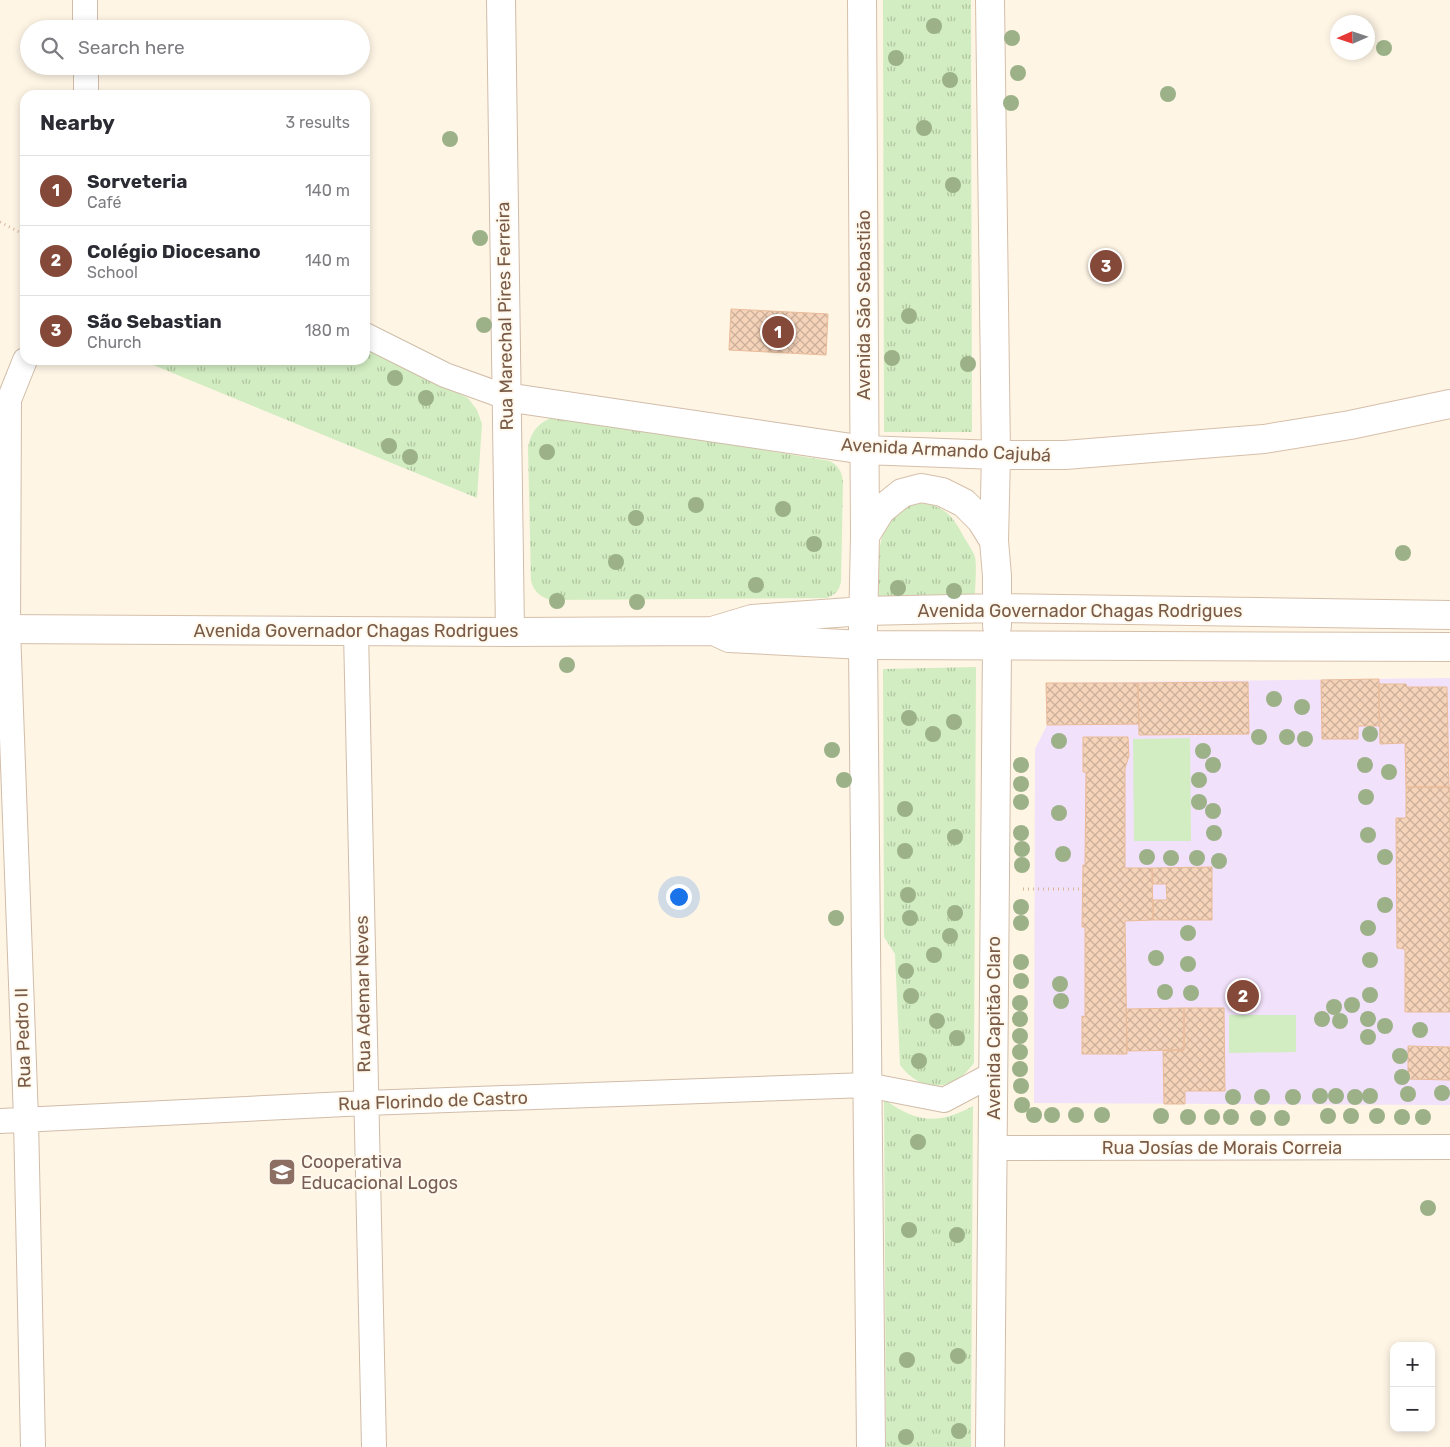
<!DOCTYPE html>
<html lang="en">
<head>
<meta charset="utf-8">
<style>
  body { margin:0; font-family:Rubik,sans-serif; background:#f7f7f7; color:#2b2b33 }
  .controls { position:absolute; right:15px; bottom:15px; display:grid; overflow:hidden; border-radius:10px; box-shadow:0 2px 8px #0003 }
  .controls button { width:45px; height:45px; display:grid; place-items:center; padding:0; border:0; border-bottom:1px solid #e1e1e2; background:#fff; color:#2b2b33; font:25px sans-serif }
  .compass { position:absolute; left:1330px; top:15px; width:45px; height:45px; border-radius:50%; background:#fff; box-shadow:0 2px 8px #0003; rotate:267deg }
  .you { position:absolute; left:678px; top:896px; width:18px; height:18px; margin:-12px; border:4px solid #fff; border-radius:50%; background:#1a73e8; box-shadow:0 0 0 8px #1a73e833 }
  .badge { display:grid; place-items:center; width:32px; height:32px; border-radius:50%; background:#844939; color:#fff; font-size:16px; font-weight:700 }
  .pin { position:absolute; translate:-50% -50%; border:2px solid #fff; box-shadow:0 1px 5px #0006 }
  .list { margin:0; padding:0; list-style:none }
  h2 { display:flex; justify-content:space-between; align-items:center; height:65px; margin:0; padding:0 20px; font-size:21px }
  h2 small { font-size:16px; font-weight:400; color:#7c7c81 }
  .list li { display:grid; grid-template-columns:32px 1fr auto; gap:15px; align-items:center; box-sizing:border-box; height:70px; padding:0 20px; border-top:1px solid #e1e1e2 }
  .list b { display:block; font-size:19px; white-space:nowrap }
  .list p { margin:0; font-size:16px; white-space:nowrap; color:#7c7c81 }
  .list em { font-size:16px; font-style:normal; color:#7c7c81 }
  .icon { flex:none; width:28px; height:28px; fill:none; stroke:currentColor; stroke-width:2; stroke-linecap:round; stroke-linejoin:round }
  .map { position:relative; flex:none; width:1450px; height:1447px; overflow:hidden }
  .search { position:absolute; background:#fff; box-shadow:0 2px 8px #0003; left:20px; top:20px; width:350px; height:55px; display:flex; align-items:center; gap:12px; box-sizing:border-box; padding:0 18px; border-radius:28px; color:#7c7c81; font-size:19px }
  .panel { position:absolute; background:#fff; box-shadow:0 2px 8px #0003; left:20px; top:90px; width:350px; height:275px; border-radius:15px }
  .map>svg:first-child { display:block }
  .education { fill:#f2e1fa }
  .grass { fill:#d2edc2 }
  .park { fill:url(#park-tufts) }
  .building { fill:url(#building-cross-hatch); stroke:#eabb99 }
  .lines { fill:none; stroke-linecap:round; stroke-linejoin:round }
  .minor-casing { stroke:#d1bda9; stroke-width:26 }
  .tertiary-casing { stroke:#d1bda9; stroke-width:30 }
  .secondary-casing { stroke:#d6bfa9; stroke-width:30 }
  .path { stroke:#dbb79d; stroke-width:3; stroke-dasharray:1 4; stroke-linecap:butt }
  .minor { stroke:#fff; stroke-width:24 }
  .tertiary { stroke:#fff; stroke-width:28 }
  .secondary { stroke:#fff; stroke-width:28 }
  .tree { fill:#9cb188 }
  .labels { text-anchor:middle; dominant-baseline:central; stroke-width:4; stroke-linejoin:round; paint-order:stroke }
  .street-label { font-size:18px; fill:#795b47; stroke:#fff8ed }
  .education-label { font-size:18px; fill:#785e54; stroke:#fff8ed; text-anchor:start }
</style>
</head>
<body>
<div class="map">
<svg width="1450" height="1447" viewBox="0 0 1450 1447">
  <defs>
    <pattern id="park-tufts" width="24" height="20" patternUnits="userSpaceOnUse" patternTransform="scale(1.25)"><rect width="24" height="20" fill="#d2edc2"/><path d="M3 7l-1-3M5 7V3M7 7l1-3M15 17l-1-3M17 17v-4M19 17l1-3" fill="none" stroke="#afc39f"/></pattern>
    <pattern id="building-cross-hatch" width="8" height="8" patternUnits="userSpaceOnUse" patternTransform="scale(1.25)"><rect width="8" height="8" fill="#f6d4ba"/><path d="M0 0l8 8M0 8l8-8" fill="none" stroke="#ccaf99"/></pattern>
  </defs>
  <rect width="100%" height="100%" fill="#fef5e5"/>
  <path class="education" d="M1450,678v427l-416,-2 1,-354 12,-24 -1,-42z"/>
  <path class="grass" d="M1190,738l1,103h-57l-1,-102z
    M1229,1015h67v37l-67,1z"/>
  <path class="park" d="M883,0h88l1,432h-88z
    M365,347l103,51 9,12 5,14 -5,74 -336,-138h224z
    M557,416l273,45c9,5 12,11 13,21l-2,100c-2,9 -5,12 -14,16l-277,2c-10,-4 -16,-8 -19,-19l-3,-133c3,-18 12,-27 29,-32z
    M918,503c27,2 35,13 47,36 3,5 8,12 10,18 2,9 0,29 0,39l-96,3c0,-39 -8,-82 39,-96z
    M976,667l-2,396c-21,29 -52,31 -74,2l-5,-111 -11,-17 -1,-268z
    M884,1099c32,24 54,26 89,7l-2,341h-85z"/>
  <path class="building" d="M731,309l97,5 -2,41 -97,-5z
    M1379,679v47h-21v13h-36l-1,-59z
    M1248,682l1,52 -110,1 -1,-52z
    M1046,683h92l1,41 -92,1z
    M1379,684h27l1,3h40l2,100h-43l-1,-44 -25,1z
    M1083,737h45l1,19 -4,12v100h27l1,52 -28,1 2,133h-45v-38l3,1v-90h-3l1,-62h2l1,-93h-3z
    M1406,787h44v225h-45v-63l-8,-1 -1,-130h10z
    M1212,867v53h-59v-20h14l-1,-16h-13l-1,-16z
    M1184,1008h40l1,83h-40v13h-21l-1,-54h21z
    M1184,1008v42l-57,1 -1,-42z
    M1408,1046l42,1v33l-42,-1z"/>
  <g class="lines">
    <g class="minor-casing">
      <path id="minor" d="M85,0v29
        M86,66v29
        M365,335l80,40 61,22
        M25,360l-16,40 -1,229 18,490 7,328
        M356,632l18,815
        M0,1121l366,-18 501,-18 77,15 49,-26
        M993,1148l457,-1"/>
    </g>
    <g class="tertiary-casing">
      <path id="tertiary" d="M501,0l9,632
        M506,397l359,53
        M863,645l8,802
        M990,1447l7,-801"/>
    </g>
    <g class="secondary-casing">
      <path id="secondary" d="M862,0l3,536 -2,93
        M990,0l6,455 -2,86 3,35v50
        M865,450l131,5h69l199,-16 86,-14 100,-21
        M865,536l16,-26 21,-17 19,-5 21,4 22,11 17,17 13,21
        M0,629l510,3 202,-1 40,-12 112,-8 133,-3 453,7
        M716,632l13,6 134,7 587,2"/>
    </g>
    <path class="path" d="M0,222l25,13
      M1023,889h59"/>
    <use href="#minor" class="minor"/>
    <use href="#tertiary" class="tertiary"/>
    <use href="#secondary" class="secondary"/>
  </g>
  <g class="tree">
    <circle cx="934" cy="26" r="8"/>
    <circle cx="1012" cy="38" r="8"/>
    <circle cx="1384" cy="48" r="8"/>
    <circle cx="896" cy="58" r="8"/>
    <circle cx="1018" cy="73" r="8"/>
    <circle cx="950" cy="80" r="8"/>
    <circle cx="1168" cy="94" r="8"/>
    <circle cx="1011" cy="103" r="8"/>
    <circle cx="924" cy="128" r="8"/>
    <circle cx="450" cy="139" r="8"/>
    <circle cx="953" cy="185" r="8"/>
    <circle cx="480" cy="238" r="8"/>
    <circle cx="909" cy="316" r="8"/>
    <circle cx="484" cy="325" r="8"/>
    <circle cx="892" cy="358" r="8"/>
    <circle cx="968" cy="364" r="8"/>
    <circle cx="395" cy="378" r="8"/>
    <circle cx="426" cy="398" r="8"/>
    <circle cx="389" cy="446" r="8"/>
    <circle cx="547" cy="452" r="8"/>
    <circle cx="410" cy="457" r="8"/>
    <circle cx="696" cy="505" r="8"/>
    <circle cx="783" cy="509" r="8"/>
    <circle cx="636" cy="518" r="8"/>
    <circle cx="814" cy="544" r="8"/>
    <circle cx="1403" cy="553" r="8"/>
    <circle cx="616" cy="562" r="8"/>
    <circle cx="756" cy="585" r="8"/>
    <circle cx="898" cy="588" r="8"/>
    <circle cx="954" cy="591" r="8"/>
    <circle cx="557" cy="601" r="8"/>
    <circle cx="637" cy="602" r="8"/>
    <circle cx="567" cy="665" r="8"/>
    <circle cx="1274" cy="699" r="8"/>
    <circle cx="1302" cy="707" r="8"/>
    <circle cx="909" cy="718" r="8"/>
    <circle cx="954" cy="722" r="8"/>
    <circle cx="933" cy="734" r="8"/>
    <circle cx="1370" cy="734" r="8"/>
    <circle cx="1259" cy="737" r="8"/>
    <circle cx="1287" cy="737" r="8"/>
    <circle cx="1305" cy="739" r="8"/>
    <circle cx="1059" cy="741" r="8"/>
    <circle cx="832" cy="750" r="8"/>
    <circle cx="1203" cy="751" r="8"/>
    <circle cx="1021" cy="765" r="8"/>
    <circle cx="1213" cy="765" r="8"/>
    <circle cx="1365" cy="765" r="8"/>
    <circle cx="1389" cy="772" r="8"/>
    <circle cx="844" cy="780" r="8"/>
    <circle cx="1199" cy="780" r="8"/>
    <circle cx="1021" cy="784" r="8"/>
    <circle cx="1366" cy="797" r="8"/>
    <circle cx="1021" cy="802" r="8"/>
    <circle cx="1199" cy="802" r="8"/>
    <circle cx="905" cy="809" r="8"/>
    <circle cx="1213" cy="811" r="8"/>
    <circle cx="1059" cy="813" r="8"/>
    <circle cx="1021" cy="833" r="8"/>
    <circle cx="1214" cy="833" r="8"/>
    <circle cx="1368" cy="835" r="8"/>
    <circle cx="955" cy="837" r="8"/>
    <circle cx="1022" cy="849" r="8"/>
    <circle cx="905" cy="851" r="8"/>
    <circle cx="1063" cy="854" r="8"/>
    <circle cx="1147" cy="857" r="8"/>
    <circle cx="1385" cy="857" r="8"/>
    <circle cx="1171" cy="858" r="8"/>
    <circle cx="1197" cy="858" r="8"/>
    <circle cx="1219" cy="861" r="8"/>
    <circle cx="1022" cy="865" r="8"/>
    <circle cx="908" cy="895" r="8"/>
    <circle cx="1385" cy="905" r="8"/>
    <circle cx="1021" cy="907" r="8"/>
    <circle cx="955" cy="913" r="8"/>
    <circle cx="836" cy="918" r="8"/>
    <circle cx="910" cy="918" r="8"/>
    <circle cx="1021" cy="923" r="8"/>
    <circle cx="1368" cy="928" r="8"/>
    <circle cx="1188" cy="933" r="8"/>
    <circle cx="950" cy="936" r="8"/>
    <circle cx="934" cy="955" r="8"/>
    <circle cx="1156" cy="958" r="8"/>
    <circle cx="1370" cy="960" r="8"/>
    <circle cx="1021" cy="962" r="8"/>
    <circle cx="1188" cy="964" r="8"/>
    <circle cx="906" cy="971" r="8"/>
    <circle cx="1021" cy="981" r="8"/>
    <circle cx="1060" cy="984" r="8"/>
    <circle cx="1165" cy="992" r="8"/>
    <circle cx="1191" cy="993" r="8"/>
    <circle cx="1370" cy="995" r="8"/>
    <circle cx="911" cy="996" r="8"/>
    <circle cx="1061" cy="1001" r="8"/>
    <circle cx="1020" cy="1003" r="8"/>
    <circle cx="1352" cy="1005" r="8"/>
    <circle cx="1334" cy="1007" r="8"/>
    <circle cx="1020" cy="1019" r="8"/>
    <circle cx="1322" cy="1019" r="8"/>
    <circle cx="1368" cy="1019" r="8"/>
    <circle cx="937" cy="1021" r="8"/>
    <circle cx="1340" cy="1021" r="8"/>
    <circle cx="1385" cy="1026" r="8"/>
    <circle cx="1420" cy="1030" r="8"/>
    <circle cx="1020" cy="1036" r="8"/>
    <circle cx="1368" cy="1037" r="8"/>
    <circle cx="957" cy="1038" r="8"/>
    <circle cx="1020" cy="1052" r="8"/>
    <circle cx="1400" cy="1056" r="8"/>
    <circle cx="919" cy="1061" r="8"/>
    <circle cx="1020" cy="1069" r="8"/>
    <circle cx="1402" cy="1077" r="8"/>
    <circle cx="1021" cy="1086" r="8"/>
    <circle cx="1442" cy="1093" r="8"/>
    <circle cx="1408" cy="1094" r="8"/>
    <circle cx="1320" cy="1096" r="8"/>
    <circle cx="1336" cy="1096" r="8"/>
    <circle cx="1370" cy="1096" r="8"/>
    <circle cx="1233" cy="1097" r="8"/>
    <circle cx="1262" cy="1097" r="8"/>
    <circle cx="1293" cy="1097" r="8"/>
    <circle cx="1355" cy="1097" r="8"/>
    <circle cx="1022" cy="1105" r="8"/>
    <circle cx="1034" cy="1115" r="8"/>
    <circle cx="1052" cy="1115" r="8"/>
    <circle cx="1076" cy="1115" r="8"/>
    <circle cx="1102" cy="1115" r="8"/>
    <circle cx="1161" cy="1116" r="8"/>
    <circle cx="1328" cy="1116" r="8"/>
    <circle cx="1351" cy="1116" r="8"/>
    <circle cx="1377" cy="1116" r="8"/>
    <circle cx="1188" cy="1117" r="8"/>
    <circle cx="1212" cy="1117" r="8"/>
    <circle cx="1231" cy="1117" r="8"/>
    <circle cx="1402" cy="1117" r="8"/>
    <circle cx="1423" cy="1117" r="8"/>
    <circle cx="1258" cy="1118" r="8"/>
    <circle cx="1282" cy="1118" r="8"/>
    <circle cx="918" cy="1142" r="8"/>
    <circle cx="1428" cy="1208" r="8"/>
    <circle cx="909" cy="1230" r="8"/>
    <circle cx="957" cy="1235" r="8"/>
    <circle cx="958" cy="1356" r="8"/>
    <circle cx="907" cy="1360" r="8"/>
    <circle cx="959" cy="1431" r="8"/>
    <circle cx="906" cy="1437" r="8"/>
  </g>
  <defs>
    <g id="school-square" transform="scale(1.4375)"><rect x="-9" y="-9" width="18" height="18" rx="4" fill="#8d6e63" stroke="#fff8ed"/><path d="M0-5L7-2L0 1L-7-2ZM-4 1L0 2.5L4 1V4Q0 6-4 4Z" fill="#fff"/></g>
  </defs>
  <g fill-rule="evenodd">
    <use href="#school-square" x="282" y="1172"/>
  </g>
  <g class="labels">
    <g class="street-label">
      <text transform="translate(864 305) rotate(-90)">Avenida São Sebastião</text>
      <text transform="translate(505 316) rotate(-91)">Rua Marechal Pires Ferreira</text>
      <text transform="translate(946 450) rotate(3)">Avenida Armando Cajubá</text>
      <text x="1080" y="611">Avenida Governador Chagas Rodrigues</text>
      <text x="356" y="631">Avenida Governador Chagas Rodrigues</text>
      <text transform="translate(363 994) rotate(-91)">Rua Ademar Neves</text>
      <text transform="translate(994 1028) rotate(-90)">Avenida Capitão Claro</text>
      <text transform="translate(23 1038) rotate(-92)">Rua Pedro II</text>
      <text transform="translate(433 1101) rotate(-2)">Rua Florindo de Castro</text>
      <text x="1222" y="1148">Rua Josías de Morais Correia</text>
    </g>
    <g class="education-label">
      <text x="301" y="1162">Cooperativa<tspan x="301" dy="21">Educacional Logos</tspan></text>
    </g>
  </g>
</svg>
<div class="controls">
<button>+</button>
<button>−</button>
</div>
<svg class="compass" viewBox="-18 -18 36 36"><path d="M0-13l5 13h-10z" fill="#e53935"/><path d="M0 13l5-13h-10z" fill="#7c7c81"/></svg>
<div class="you"></div>
<div class="pin badge" style="left:778px;top:332px">1</div>
<div class="pin badge" style="left:1243px;top:996px">2</div>
<div class="pin badge" style="left:1106px;top:266px">3</div>
<div class="search"><svg class="icon" aria-label="search" viewBox="0 0 24 24"><circle cx="10" cy="10" r="6"/><path d="M15 15l6 6"/></svg>Search here</div>
<section class="panel">
<h2>Nearby<small>3 results</small></h2>
<ul class="list">
<li><span class="badge">1</span><div><b>Sorveteria</b><p>Café</p></div><em>140 m</em></li>
<li><span class="badge">2</span><div><b>Colégio Diocesano</b><p>School</p></div><em>140 m</em></li>
<li><span class="badge">3</span><div><b>São Sebastian</b><p>Church</p></div><em>180 m</em></li>
</ul>
</section>
</div>
</body>
</html>
